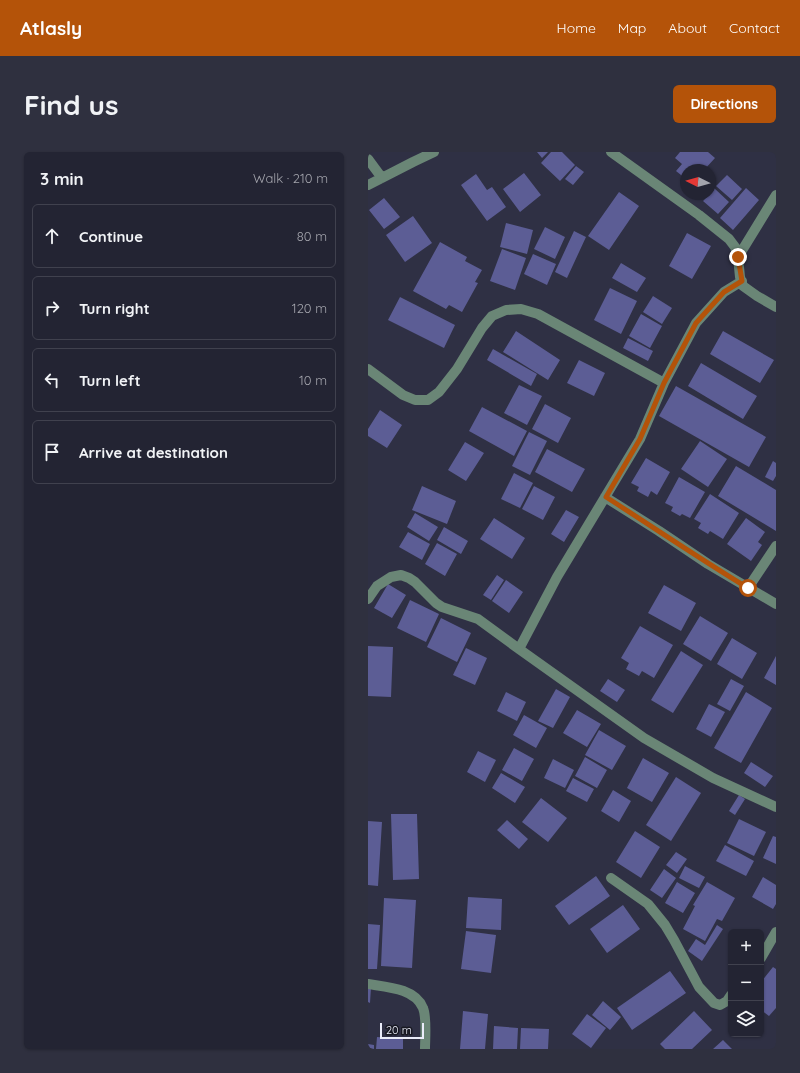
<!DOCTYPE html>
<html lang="en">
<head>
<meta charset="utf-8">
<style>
  body { margin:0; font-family:Quicksand,sans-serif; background:#2f303f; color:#f1f3f6 }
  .controls { position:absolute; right:12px; bottom:12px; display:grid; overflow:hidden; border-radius:6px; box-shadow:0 1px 3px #0004 }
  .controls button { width:36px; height:36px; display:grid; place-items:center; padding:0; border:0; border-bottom:1px solid #40414e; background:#232433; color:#f1f3f6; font:20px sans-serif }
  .compass { position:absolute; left:312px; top:12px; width:36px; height:36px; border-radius:50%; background:#232433; box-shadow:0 1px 3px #0004; rotate:275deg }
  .scale { position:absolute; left:12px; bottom:10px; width:44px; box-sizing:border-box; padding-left:4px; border:2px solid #eaecf9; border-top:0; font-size:11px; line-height:14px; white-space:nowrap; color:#eaecf9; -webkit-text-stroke:3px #181922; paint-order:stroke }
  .stop { position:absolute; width:12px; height:12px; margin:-9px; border:3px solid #b45309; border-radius:50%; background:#fff }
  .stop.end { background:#b45309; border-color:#fff; box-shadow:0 1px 4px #0008 }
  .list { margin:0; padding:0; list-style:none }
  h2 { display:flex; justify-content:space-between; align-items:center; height:52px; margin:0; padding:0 16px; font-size:17px }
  h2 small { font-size:13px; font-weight:400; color:#a3a4ac }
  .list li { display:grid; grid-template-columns:26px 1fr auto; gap:12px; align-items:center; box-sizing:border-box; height:64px; margin:0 8px 8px; padding:0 8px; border:1px solid #40414e; border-radius:6px }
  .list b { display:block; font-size:15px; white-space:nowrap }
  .list em { font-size:13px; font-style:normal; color:#a3a4ac }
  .icon { flex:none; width:22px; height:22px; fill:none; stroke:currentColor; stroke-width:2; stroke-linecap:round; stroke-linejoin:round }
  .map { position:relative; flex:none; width:408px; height:897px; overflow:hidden; border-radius:6px }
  header { display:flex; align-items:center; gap:24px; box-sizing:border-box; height:56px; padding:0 20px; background:#b45309; color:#fff }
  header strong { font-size:19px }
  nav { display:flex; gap:22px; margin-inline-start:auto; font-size:14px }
  .intro { display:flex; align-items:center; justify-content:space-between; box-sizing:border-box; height:96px; padding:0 24px }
  h1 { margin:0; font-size:28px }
  .button { padding:10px 18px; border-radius:6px; background:#b45309; color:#fff; font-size:14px; font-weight:700 }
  main { display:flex; gap:24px; padding:0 24px }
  aside { flex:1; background:#232433; border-radius:6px; box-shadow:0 1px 3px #0004 }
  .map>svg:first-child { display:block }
  .building { fill:#5c5d95 }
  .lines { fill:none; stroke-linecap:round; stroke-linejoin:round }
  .minor { stroke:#6a8676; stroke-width:10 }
  .route { stroke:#b45309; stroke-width:5 }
</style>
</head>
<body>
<header>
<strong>Atlasly</strong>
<nav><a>Home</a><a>Map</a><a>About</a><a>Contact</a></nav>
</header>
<div class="intro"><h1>Find us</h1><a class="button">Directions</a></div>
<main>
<aside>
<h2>3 min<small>Walk · 210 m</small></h2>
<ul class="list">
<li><svg class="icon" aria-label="ahead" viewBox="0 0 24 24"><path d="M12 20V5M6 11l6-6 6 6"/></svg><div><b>Continue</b></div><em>80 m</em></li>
<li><svg class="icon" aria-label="right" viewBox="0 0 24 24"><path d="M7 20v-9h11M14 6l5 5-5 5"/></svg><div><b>Turn right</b></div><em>120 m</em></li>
<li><svg class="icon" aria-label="left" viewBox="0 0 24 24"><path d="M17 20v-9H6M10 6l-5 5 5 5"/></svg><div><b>Turn left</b></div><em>10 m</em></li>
<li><svg class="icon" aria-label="arrive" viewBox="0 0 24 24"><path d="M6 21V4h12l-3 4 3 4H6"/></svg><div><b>Arrive at destination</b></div></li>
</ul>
</aside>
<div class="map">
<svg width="408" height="897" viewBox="0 0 408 897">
  <rect width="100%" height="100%" fill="#2f3044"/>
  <path class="building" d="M169,0h11l-6,6z
    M183,0h11l13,13 -15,16 -19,-18z
    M312,0h28l7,6 -11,12h-18v9l-10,-8 6,-7 -7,-6z
    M208,14l8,6 -11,13 -8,-6z
    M156,21l17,22 -21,17 -17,-23z
    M108,22l11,16 5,-3 14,20 -19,14 -26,-36z
    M359,23l15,14 -10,11 -16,-14z
    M346,36l15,14 -11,12 -15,-13 7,-7z
    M378,36l13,12 -26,30 -13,-12z
    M251,40l20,14 -30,44 -21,-14z
    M16,46l16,19 -16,12 -15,-19z
    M45,64l19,27 -27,19 -19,-27z
    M138,71l27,7 -6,24 -27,-7z
    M177,75l20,10 -10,22 -21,-10z
    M206,79l12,6 -19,41 -12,-6z
    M319,81l24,13 -19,33 -23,-13z
    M72,90l27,15 -2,4 17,9 -7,12 3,1 -16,29 -13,-7 -3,4 -33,-18z
    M134,97l24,9 -11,32 -25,-9z
    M165,102l23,10 -9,21 -23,-11z
    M253,111l25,15 -9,14 -25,-14z
    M242,136l27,13 -16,33 -27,-14z
    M285,144l19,12 -10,16 -19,-12z
    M32,145l55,28 -11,23 -56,-28z
    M273,162l21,12 -12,22 -21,-12z
    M148,179l44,29 -12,20 -45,-28z
    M355,179l51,29 -14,23 -50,-29z
    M260,186l25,13 -5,10 -25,-13z
    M125,197l44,25 -6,12 -44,-26z
    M211,208l26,13 -11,23 -27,-13z
    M333,211l56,33 -14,23 -55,-33z
    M151,233l23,11 -15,29 -23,-12z
    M308,234l90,51 -17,30 -90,-51z
    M177,252l26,14 -13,25 -26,-14z
    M114,255l45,24 -13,25 -45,-25z
    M12,258l22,15 -15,23 -19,-12v-7z
    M161,280l18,9 -17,34 -18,-9z
    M332,289l27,18 -19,28 -27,-18z
    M97,290l19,11 -18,28 -18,-11z
    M179,297l38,20 -13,23 -37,-20z
    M278,306l24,14 -13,23 -6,-4 -3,6 -11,-6 2,-4 -8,-4z
    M405,309l3,2v13l-3,5 -8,-4z
    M368,314l40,24v41l-58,-35z
    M146,321l19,10 -13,25 -19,-9z
    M311,325l26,15 -15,26 -8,-4 -2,2 -9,-5 2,-4 -8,-4z
    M54,334l34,15 -9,23 -35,-14z
    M166,334l21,11 -12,23 -21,-11z
    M342,342l29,19 -16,26 -13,-8 -2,3 -10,-6 3,-5 -7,-4z
    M198,358l13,7 -15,25 -13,-8z
    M47,361l23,14 -9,14 -22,-14z
    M126,366l31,20 -13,21 -32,-20z
    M378,366l19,14 -7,10 4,3 -11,16 -24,-17z
    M76,375l24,14 -7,13 -24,-14z
    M40,380l22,12 -8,16 -23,-13z
    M69,391l20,11 -12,22 -20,-12z
    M129,423l7,5 -13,20 -8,-5z
    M138,428l17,12 -14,21 -17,-12z
    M20,432l18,11 -14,23 -18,-10z
    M296,433l32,18 -15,28 -33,-18z
    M42,448l29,14 -13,28 -29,-14z
    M332,464l28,17 -17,28 -28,-17z
    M73,466l30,15 -14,29 -30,-15z
    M272,474l33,19 -19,33 -12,-7 -3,5 -13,-7 3,-6 -8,-5z
    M364,486l25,15 -15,26 -25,-15z
    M0,494l25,1 -2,50 -23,-1z
    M98,496l21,10 -12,27 -22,-10z
    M313,499l22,14 -30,48 -22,-13z
    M408,504v29l-12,-7z
    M240,527l17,11 -8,12 -17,-11z
    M363,527l13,7 -14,25 -13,-7z
    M188,537l14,8 -17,31 -15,-7z
    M138,540l20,10 -9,19 -20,-10z
    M378,540l26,16 -31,55 -27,-15z
    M341,552l16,8 -14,25 -15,-8z
    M209,558l24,14 -14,23 -24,-14z
    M156,563l23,13 -11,20 -23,-13z
    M231,578l27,16 -14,24 -27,-15z
    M146,596l20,11 -12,22 -20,-11z
    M110,599l18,9 -11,22 -18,-10z
    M217,605l22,13 -10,18 -22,-12z
    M275,606l26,15 -17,29 -25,-14z
    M185,607l21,11 -9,18 -21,-10z
    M383,610l22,14 -8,11 -21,-14z
    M133,621l24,14 -10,16 -23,-15z
    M308,625l25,16 -30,48 -25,-16z
    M205,626l21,11 -7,13 -21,-11z
    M245,638l18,11 -12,21 -18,-11z
    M371,643l6,4 -10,16 -6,-4z
    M173,646l26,20 -19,24 -26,-20z
    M23,662h26l2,65 -26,1z
    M371,667l27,13 -12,24 -27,-13z
    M139,668l21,19 -9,10 -22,-19z
    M0,669l14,1 -4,64 -10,-1z
    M267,679l25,16 -19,31 -25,-16z
    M405,684l3,1v27l-13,-6z
    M357,693l29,16 -8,15 -30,-15z
    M308,700l11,7 -10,14 -11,-8z
    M317,714l20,11 -6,11 -20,-10z
    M296,717l12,9 -14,20 -12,-8z
    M228,724l14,20 -41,29 -14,-19z
    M395,725l13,8v19l-3,5 -21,-12z
    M309,730l18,11 -12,20 -18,-10z
    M339,730l28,16 -13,23 -5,-2 -12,22 -22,-12 12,-23 -2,-1z
    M100,745l34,2 -1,31 -35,-2z
    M16,746l32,2 -4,68 -31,-2z
    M255,753l17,24 -33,24 -17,-24z
    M0,772l12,1 -3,44h-9z
    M349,773l6,4 -21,32 -14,-10 8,-12 9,6z
    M98,779l30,4 -5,38 -30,-4z
    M405,815l3,2v39l-7,8 -8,-6v-28z
    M302,819l16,22 -54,37 -15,-22z
    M0,834l3,1 -1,16 -2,-1z
    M235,849l18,16 -11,13 -18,-15z
    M95,859l25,3 -3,35h-25z
    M326,859l18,19 -20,19h-27l-5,-5z
    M219,862l19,14 -15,20 -19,-14z
    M126,874l24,2 -1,21h-24z
    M153,876l28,1 -1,20h-28z
    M9,885l26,2v10h-27z
    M355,888l9,9h-19z
    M0,892l6,1v4h-6z"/>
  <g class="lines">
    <path class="minor" d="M243,0l88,63 30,24 6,8 3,10 2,20 3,9 14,10 19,11
      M0,7l14,19
      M0,33l45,-23 21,-10
      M370,105l38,-62
      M0,217l35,26 12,5h13l11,-8 18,-23 25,-41 10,-12 14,-6 15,-1 17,5 126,69
      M237,345l54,34 49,33 68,40
      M380,436l28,-42
      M0,447l9,-13 14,-9 10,-2 8,3 6,4 21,21 6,4 36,12 41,30 125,89 69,40 63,29
      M151,497l38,-72 83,-138 24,-56 32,-60 28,-31 18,-11
      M243,726l37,26 17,21 9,15 25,47 15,16 6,2 7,-4 4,-6
      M393,806l15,-26
      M0,832c18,3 47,4 55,24 4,9 2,31 2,41"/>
  </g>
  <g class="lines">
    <path class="route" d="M370,105l4,24 -18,11 -28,31 -32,60 -24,56 -34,58c47,30 94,62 142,91"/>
  </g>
</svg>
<div class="controls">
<button>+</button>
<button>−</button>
<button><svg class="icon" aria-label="layers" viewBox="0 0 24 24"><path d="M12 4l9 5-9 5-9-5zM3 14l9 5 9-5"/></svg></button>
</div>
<svg class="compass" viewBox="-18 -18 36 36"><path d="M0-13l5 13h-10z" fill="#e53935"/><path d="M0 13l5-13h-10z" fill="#a3a4ac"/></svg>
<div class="scale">20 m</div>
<div class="stop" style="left:380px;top:436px"></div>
<div class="stop end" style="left:370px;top:105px"></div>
</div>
</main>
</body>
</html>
